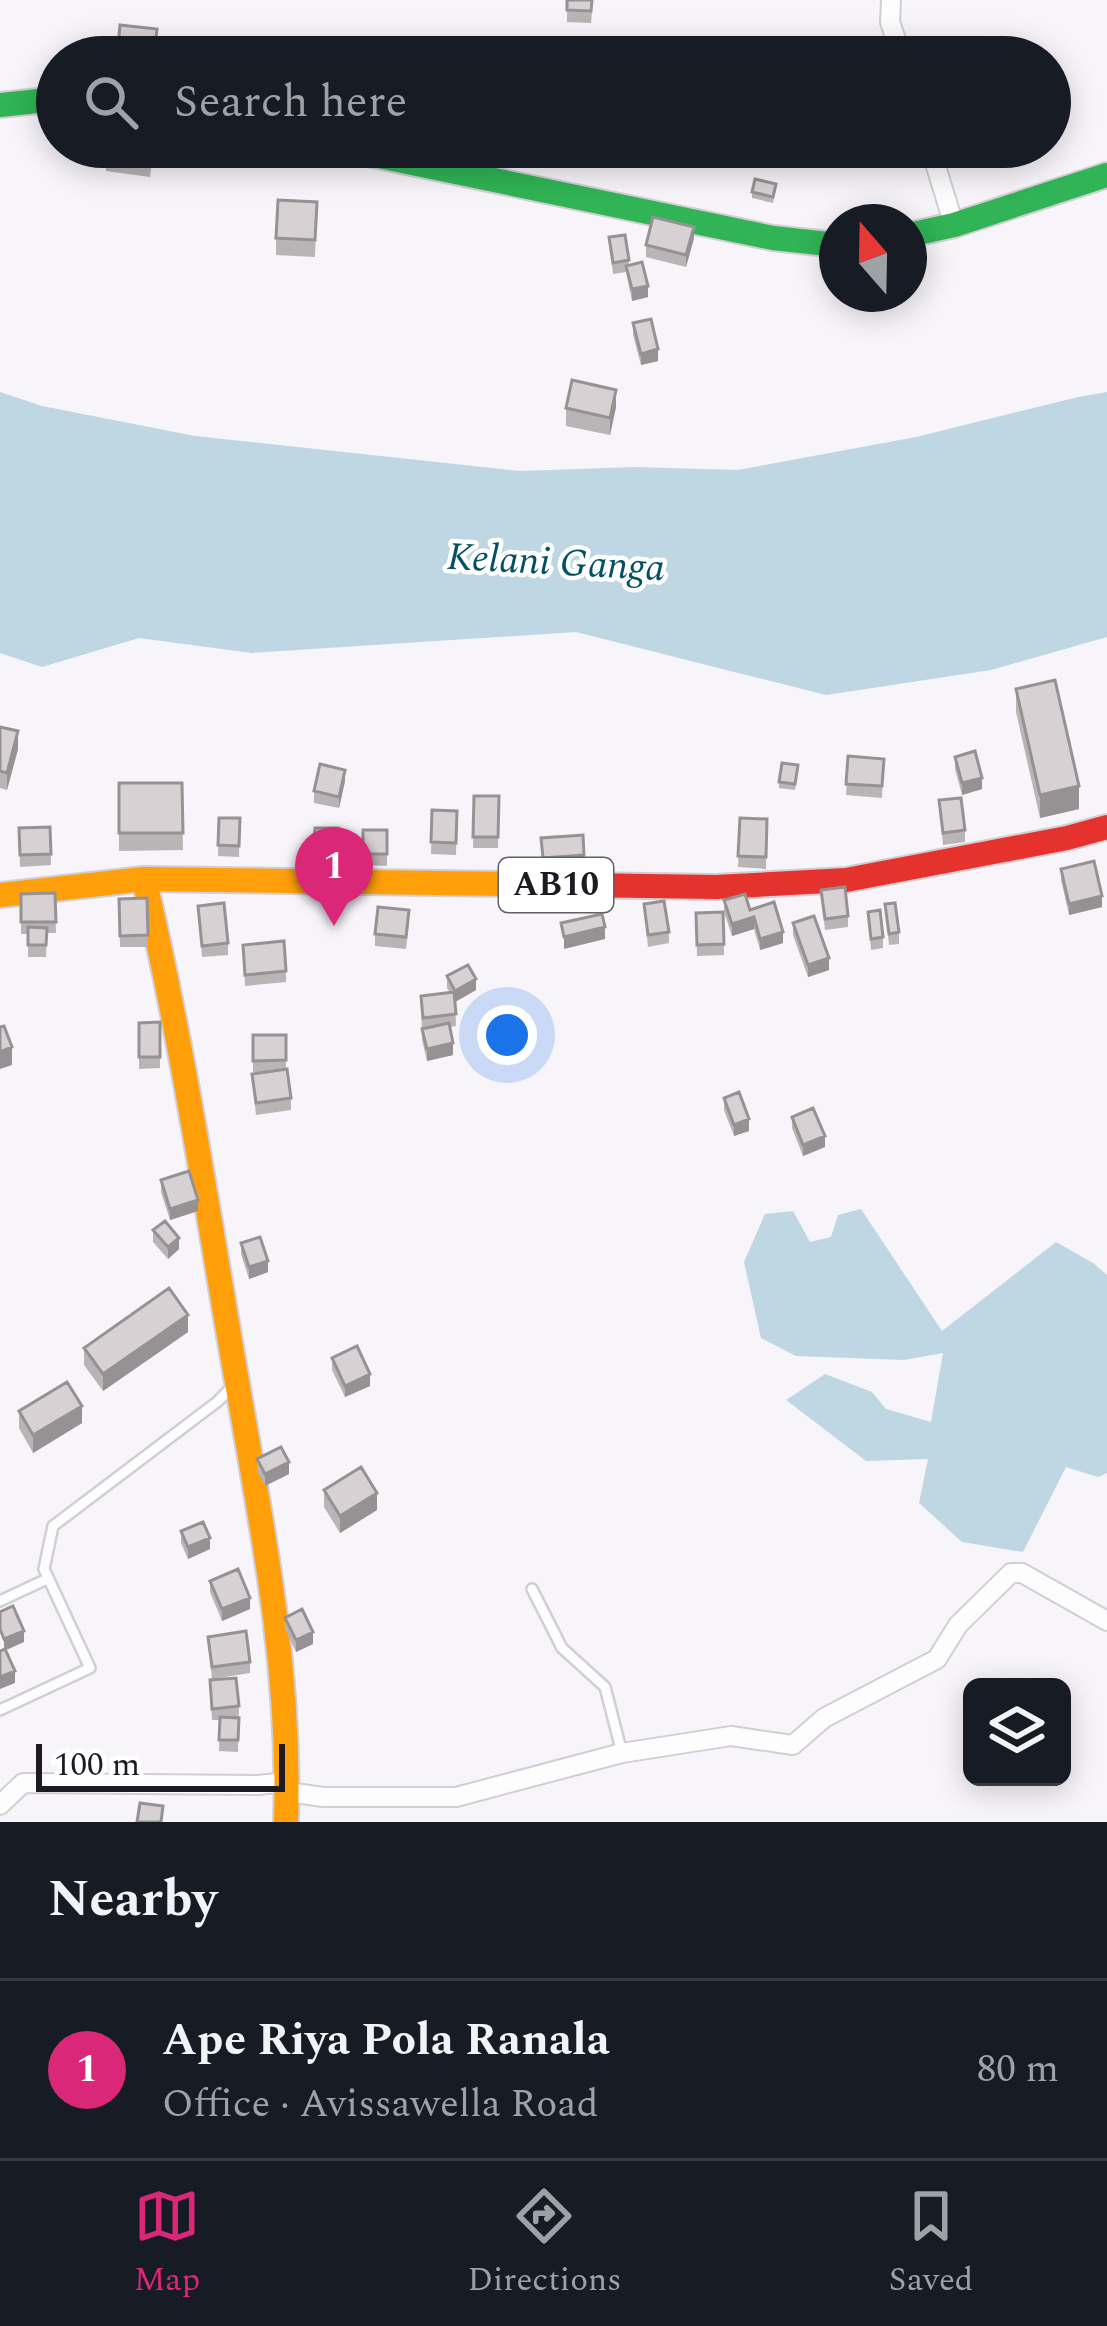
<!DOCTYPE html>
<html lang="en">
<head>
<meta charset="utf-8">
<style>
  body { margin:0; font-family:Spectral,serif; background:#20242c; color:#f1f3f6 }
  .controls { position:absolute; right:36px; bottom:36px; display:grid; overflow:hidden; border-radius:18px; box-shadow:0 6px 30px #0003 }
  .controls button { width:108px; height:108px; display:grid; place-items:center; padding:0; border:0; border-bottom:3px solid #363941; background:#171b24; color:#f1f3f6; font:60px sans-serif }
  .compass { position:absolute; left:819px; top:204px; width:108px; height:108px; border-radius:50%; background:#171b24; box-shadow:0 6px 30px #0003; rotate:340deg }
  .scale { position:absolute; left:36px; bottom:30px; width:249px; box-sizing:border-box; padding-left:12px; border:6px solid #1e1a21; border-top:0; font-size:33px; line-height:42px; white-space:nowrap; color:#1e1a21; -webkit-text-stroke:9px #fff; paint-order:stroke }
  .you { position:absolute; left:507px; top:1035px; width:42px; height:42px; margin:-30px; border:9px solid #fff; border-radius:50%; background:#1a73e8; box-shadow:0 0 0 18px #1a73e833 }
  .badge { display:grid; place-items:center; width:78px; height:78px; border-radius:50%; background:#db2777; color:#fff; font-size:39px; font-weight:700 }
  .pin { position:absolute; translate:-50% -99px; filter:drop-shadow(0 3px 6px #0008) }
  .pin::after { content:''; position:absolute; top:63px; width:42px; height:36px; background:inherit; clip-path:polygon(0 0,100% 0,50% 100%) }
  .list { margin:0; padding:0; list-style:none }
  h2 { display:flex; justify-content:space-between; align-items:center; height:156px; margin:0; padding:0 48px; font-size:51px }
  h2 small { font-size:39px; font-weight:400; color:#9ea1a6 }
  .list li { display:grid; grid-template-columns:78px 1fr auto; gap:36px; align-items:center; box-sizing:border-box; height:180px; padding:0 48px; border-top:3px solid #363941 }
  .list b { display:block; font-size:45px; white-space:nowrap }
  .list p { margin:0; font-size:39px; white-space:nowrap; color:#9ea1a6 }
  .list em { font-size:39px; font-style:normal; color:#9ea1a6 }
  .icon { flex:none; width:66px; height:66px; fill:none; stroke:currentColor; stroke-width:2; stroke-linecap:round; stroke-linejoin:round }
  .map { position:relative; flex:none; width:1107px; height:1822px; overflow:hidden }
  .search { position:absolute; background:#171b24; box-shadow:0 6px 30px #0003; left:36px; right:36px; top:36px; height:132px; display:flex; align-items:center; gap:30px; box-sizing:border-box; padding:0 42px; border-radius:66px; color:#9ea1a6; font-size:45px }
  .sheet { height:336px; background:#171b24 }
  nav { display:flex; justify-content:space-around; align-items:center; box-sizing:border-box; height:168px; border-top:3px solid #363941; background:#171b24; font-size:33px; color:#9ea1a6 }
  nav a { display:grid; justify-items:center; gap:6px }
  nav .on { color:#db2777 }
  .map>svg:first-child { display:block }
  .water { fill:#bed7e2 }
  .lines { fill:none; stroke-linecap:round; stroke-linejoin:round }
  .lane-casing { stroke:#d1ced4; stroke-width:14 }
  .street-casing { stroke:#d1ced4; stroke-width:22 }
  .fast-casing { stroke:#d1ced4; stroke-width:28 }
  .slow-casing { stroke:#d1ced4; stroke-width:28 }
  .jam-casing { stroke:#d1ced4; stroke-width:28 }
  .lane { stroke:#fefdfe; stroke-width:9 }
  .street { stroke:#fefdfe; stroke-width:18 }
  .fast { stroke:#30b455; stroke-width:24 }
  .slow { stroke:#ff9f0a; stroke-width:24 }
  .jam { stroke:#e5322d; stroke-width:24 }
  .wall { fill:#b9b4b5 }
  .shaded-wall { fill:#969294 }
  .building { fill:#d7d1d3; stroke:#969294; stroke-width:3 }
  .labels { text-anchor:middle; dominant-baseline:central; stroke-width:9; stroke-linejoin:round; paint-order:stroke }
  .shield { fill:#fff; stroke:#625f64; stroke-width:3 }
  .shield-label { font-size:33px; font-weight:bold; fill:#1e1a21 }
  .water-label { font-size:39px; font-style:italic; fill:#015063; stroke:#fff }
</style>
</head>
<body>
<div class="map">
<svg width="1107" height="1822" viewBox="0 0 1107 1822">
  <rect width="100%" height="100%" fill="#f7f4fa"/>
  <path class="water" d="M0,392l42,14 153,30 325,35 115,-4 103,3 178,-33 162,-40 29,-5v245l-116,33 -165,25 -250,-63 -324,21 -113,-15 -97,29 -42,-14z
    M861,1209l81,122 114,-89 37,21 14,12v198l-9,4 -32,-10 -43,85 -61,-10 -43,-39 9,-44 -62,2 -80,-61 39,-26 47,18 14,17 45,13 12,-69 -39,7 -108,-4 -35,-18 -17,-76 21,-48 28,-3 17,31 21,-5 7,-22z"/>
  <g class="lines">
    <g class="lane-casing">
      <path id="lane" d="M532,1589l30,59 43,39 17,66
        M0,1601l47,-22
        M0,1710l90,-42 -46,-99 9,-43 164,-124 16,-16"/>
    </g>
    <g class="street-casing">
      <path id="street" d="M891,0l-1,22 12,35
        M930,147l24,78
        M288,1792l35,5h133l166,-44 109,-17 62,9 31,-27 113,-59 21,-34 53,-52h11l85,48
        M0,1805l23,-22 235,2 29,-3"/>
    </g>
    <g class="fast-casing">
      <path id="fast" d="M0,105l57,-6
        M335,147l438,91 64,7
        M909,235l45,-10 153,-50"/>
    </g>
    <g class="slow-casing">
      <path id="slow" d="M144,879c37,157 61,316 88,474 27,160 59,305 54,469
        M0,895l144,-16 434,6"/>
    </g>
    <g class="jam-casing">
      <path id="jam" d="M578,885l138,2 130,-7 221,-42 40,-11"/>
    </g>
    <use href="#lane" class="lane"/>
    <use href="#street" class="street"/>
    <use href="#fast" class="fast"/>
    <use href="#slow" class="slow"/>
    <use href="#jam" class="jam"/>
  </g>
  <path class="wall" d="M567,0h26l-2,23 -24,-1z
    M154,147l-4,30 -44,-6v-17z
    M155,147h35l-1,20 -35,-2z
    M865,147h31v12l-28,5z
    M776,189l-3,14 -21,-5v-6z
    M317,202l-2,55 -39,-2v-17z
    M609,237l20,23v5l19,32 -16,4 -6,-29 -13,2z
    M694,238l-8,29 -40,-10v-12z
    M633,323l25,38 -17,4 -8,-30z
    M616,407l-6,28 -44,-9v-18z
    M1016,689l63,120 -39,9 -24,-106z
    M0,727l18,22 -11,41 -7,-2z
    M848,756l36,3 -2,39 -36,-3z
    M955,757l27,32 -20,6 -7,-26z
    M798,765l-3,25 -16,-2v-6z
    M345,781l-6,27 -25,-5v-12z
    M119,783h63l1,67 -64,1z
    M474,796h25l-1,52h-25z
    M939,800l26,30v12l-22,3z
    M432,810l25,1 -1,44 -25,-1z
    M219,818h21l-1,39 -21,-1z
    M740,818l27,1 -1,50 -28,-2z
    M50,827l1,38 -31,2 -1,-39z
    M315,828h23v30h-24z
    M363,830h24v36l-24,-1z
    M583,835l1,31 -41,4 -2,-32z
    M1061,869l41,38 -33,8 -8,-35z
    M821,890l27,26v11l-23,3z
    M55,893l1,40h-9l-1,24h-18v-23h-7v-40z
    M147,898l1,49h-28l-1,-48z
    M724,900l26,10 33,33 -23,7 -6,-21 -22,7 -8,-24z
    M644,904l25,28v11l-21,4z
    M885,904l14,28v12l-10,1z
    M198,906l30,37v12l-26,2z
    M868,912l15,25v11l-12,2z
    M696,913l28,31v11l-27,1z
    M409,922l-3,27 -31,-3v-12z
    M793,923l36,47 -21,7 -15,-42z
    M243,945l43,26v11l-41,4z
    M447,976l29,14 -21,12 1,24 -6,1 3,28 -26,6 -5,-21 -1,-44 29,-3 -3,-5z
    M160,1022v46l-21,1v-46z
    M253,1035h33v34l5,29v12l-35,5 -4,-41 13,-2h-12z
    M724,1098l25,33 -15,5 -10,-26z
    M792,1117l33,30 -22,9 -11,-28z
    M161,1180l37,31 -28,9 -9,-28z
    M153,1230l26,19 -11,10 -15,-17z
    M241,1243l27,29 -19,7 -8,-25z
    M188,1332l-85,59 -19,-26v-17z
    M332,1358l38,28 -25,11 -13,-27z
    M19,1411l63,12 -49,30 -14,-25z
    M257,1459l32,15 -24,12 -8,-15z
    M324,1490l53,20 -37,23 -16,-26z
    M181,1531l29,18 -22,10 -7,-16z
    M210,1581l40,28 -28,12 -12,-29z
    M285,1618l28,26 -17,8 -11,-23z
    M208,1637l42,25v11l-38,6z
    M210,1680l29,26 -1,46 -19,-1 1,-31h-8z"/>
  <path class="shaded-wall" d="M694,227v11l-8,29v-12z
    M648,286v11l-16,4v-12z
    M658,349v12l-17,4v-11z
    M616,390v17l-6,28v-17z
    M18,731v18l-11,41v-17z
    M345,770v11l-6,27v-11z
    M982,778v11l-20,6v-12z
    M1079,786v23l-39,9v-23z
    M1102,896v11l-33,8v-11z
    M754,917v12l-22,7v-12z
    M605,927v12l-41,10v-12z
    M783,932v11l-23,7v-11z
    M829,958v12l-21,7v-12z
    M476,979v11l-21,12v-11z
    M453,1043v12l-26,6v-12z
    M12,1047v18l-12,4v-17z
    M749,1119v12l-15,5v-11z
    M825,1136v11l-22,9v-11z
    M198,1200v11l-28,9v-11z
    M179,1238v11l-11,10v-12z
    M268,1261v11l-19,7v-12z
    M188,1315v17l-85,59v-17z
    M370,1374v12l-25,11v-11z
    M82,1406v17l-49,30v-18z
    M289,1462v12l-24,12v-12z
    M377,1493v17l-37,23v-17z
    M210,1538v11l-22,10v-12z
    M250,1598v11l-28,12v-12z
    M24,1631v11l-20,9v-12z
    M313,1632v12l-17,8v-12z
    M15,1671v12l-15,6v-12z"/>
  <path class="building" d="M567,0h25l-1,11 -24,-1z
    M120,25l37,4 -3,28h-37z
    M107,147h45l-2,12 -44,-5z
    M155,147h35l-1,8 -35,-1z
    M755,179l21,5 -3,13 -21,-5z
    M278,200l39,2 -2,38 -39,-2z
    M653,217l41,10 -8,28 -40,-10z
    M625,235l4,25 -16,3 -4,-26z
    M642,262l6,24 -16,3 -6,-23z
    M651,319l7,30 -17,5 -8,-31z
    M572,380l44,10 -6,28 -44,-10z
    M1055,680l24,106 -39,9 -24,-106z
    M0,727l18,4 -11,42 -7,-2z
    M975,751l7,27 -20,5 -7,-26z
    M848,756l36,3 -2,27 -36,-2z
    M782,763l16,2 -3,19 -16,-2z
    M320,764l25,6 -6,27 -25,-6z
    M119,783h63l1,50h-64z
    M474,796h25l-1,41h-25z
    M961,798l4,32 -22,3 -4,-33z
    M432,810l25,1 -1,32 -25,-1z
    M219,818h21l-1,28 -21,-1z
    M740,818l27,1 -1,38 -28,-1z
    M50,827l1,27 -31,1 -1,-27z
    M315,828h23v19h-24z
    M363,830h24v24h-24z
    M583,835l1,20 -41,3 -2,-20z
    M1094,861l8,35 -33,8 -8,-35z
    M845,887l3,29 -23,3 -4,-29z
    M55,893l1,29h-35v-28z
    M745,894l5,16 24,-8 9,30 -23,7 -6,-22 -22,7 -8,-24z
    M147,898l1,37 -28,1 -1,-37z
    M664,901l5,31 -21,3 -4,-31z
    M224,903l4,40 -26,3 -4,-40z
    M895,903l4,29 -10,2 -4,-30z
    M378,907l31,3 -3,27 -31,-3z
    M880,910l3,27 -12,2 -3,-27z
    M723,912l1,32 -27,1 -1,-32z
    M602,914l3,13 -41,10 -3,-14z
    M814,916l15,42 -21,7 -15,-42z
    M28,927l19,1 -1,17h-18z
    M284,941l2,30 -41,4 -2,-30z
    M468,965l8,14 -21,12 -8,-15z
    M454,992l2,22 -33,4 -2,-22z
    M160,1022v35h-21v-34z
    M449,1023l4,20 -26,6 -5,-20z
    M4,1026l8,21 -12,5v-25z
    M253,1035h33v25l-33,1z
    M287,1069l4,29 -35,5 -4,-29z
    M739,1092l10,27 -15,6 -10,-27z
    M813,1108l12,28 -22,9 -11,-28z
    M189,1171l9,29 -28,9 -9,-29z
    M165,1221l14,17 -11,9 -15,-17z
    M260,1237l8,24 -19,6 -8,-24z
    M169,1288l19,27 -85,59 -19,-26z
    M357,1346l13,28 -25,12 -13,-28z
    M67,1382l15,24 -49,29 -14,-24z
    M281,1447l8,15 -24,12 -8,-15z
    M361,1467l16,26 -37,23 -16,-26z
    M203,1522l7,16 -22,9 -7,-16z
    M238,1569l12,29 -28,11 -12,-28z
    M13,1606l11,25 -20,8 -4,-10v-17z
    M302,1609l11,23 -17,8 -11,-22z
    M246,1631l4,31 -38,5 -4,-30z
    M5,1649l10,22 -15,6v-26z
    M236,1678l3,28 -27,3 -2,-29z
    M220,1717l19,1 -1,22h-19z
    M140,1803l23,3 -2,16h-24z"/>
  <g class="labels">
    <rect class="shield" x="499" y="858" width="114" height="54" rx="9"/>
    <g class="shield-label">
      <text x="556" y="885">AB10</text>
    </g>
    <g class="water-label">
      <text transform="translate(556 563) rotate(3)">Kelani Ganga</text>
    </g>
  </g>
</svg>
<div class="controls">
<button><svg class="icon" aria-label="layers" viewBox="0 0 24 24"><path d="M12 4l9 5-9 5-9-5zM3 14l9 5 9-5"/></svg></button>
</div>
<svg class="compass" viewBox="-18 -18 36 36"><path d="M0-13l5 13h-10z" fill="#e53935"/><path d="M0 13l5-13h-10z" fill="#9ea1a6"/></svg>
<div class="scale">100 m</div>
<div class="you"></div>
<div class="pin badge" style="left:334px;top:926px">1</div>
<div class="search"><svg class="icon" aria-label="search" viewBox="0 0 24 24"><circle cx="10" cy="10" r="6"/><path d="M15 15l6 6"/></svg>Search here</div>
</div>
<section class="sheet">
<h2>Nearby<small></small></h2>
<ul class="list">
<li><span class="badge">1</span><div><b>Ape Riya Pola Ranala</b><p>Office · Avissawella Road</p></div><em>80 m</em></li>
</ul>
</section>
<nav>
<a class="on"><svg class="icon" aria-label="map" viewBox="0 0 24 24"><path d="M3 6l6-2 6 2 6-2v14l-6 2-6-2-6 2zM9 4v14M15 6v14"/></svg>Map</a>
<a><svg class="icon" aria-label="directions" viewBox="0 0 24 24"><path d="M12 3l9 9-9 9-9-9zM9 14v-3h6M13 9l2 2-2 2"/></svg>Directions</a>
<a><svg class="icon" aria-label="saved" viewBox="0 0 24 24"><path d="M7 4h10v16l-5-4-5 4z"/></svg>Saved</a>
</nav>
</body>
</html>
